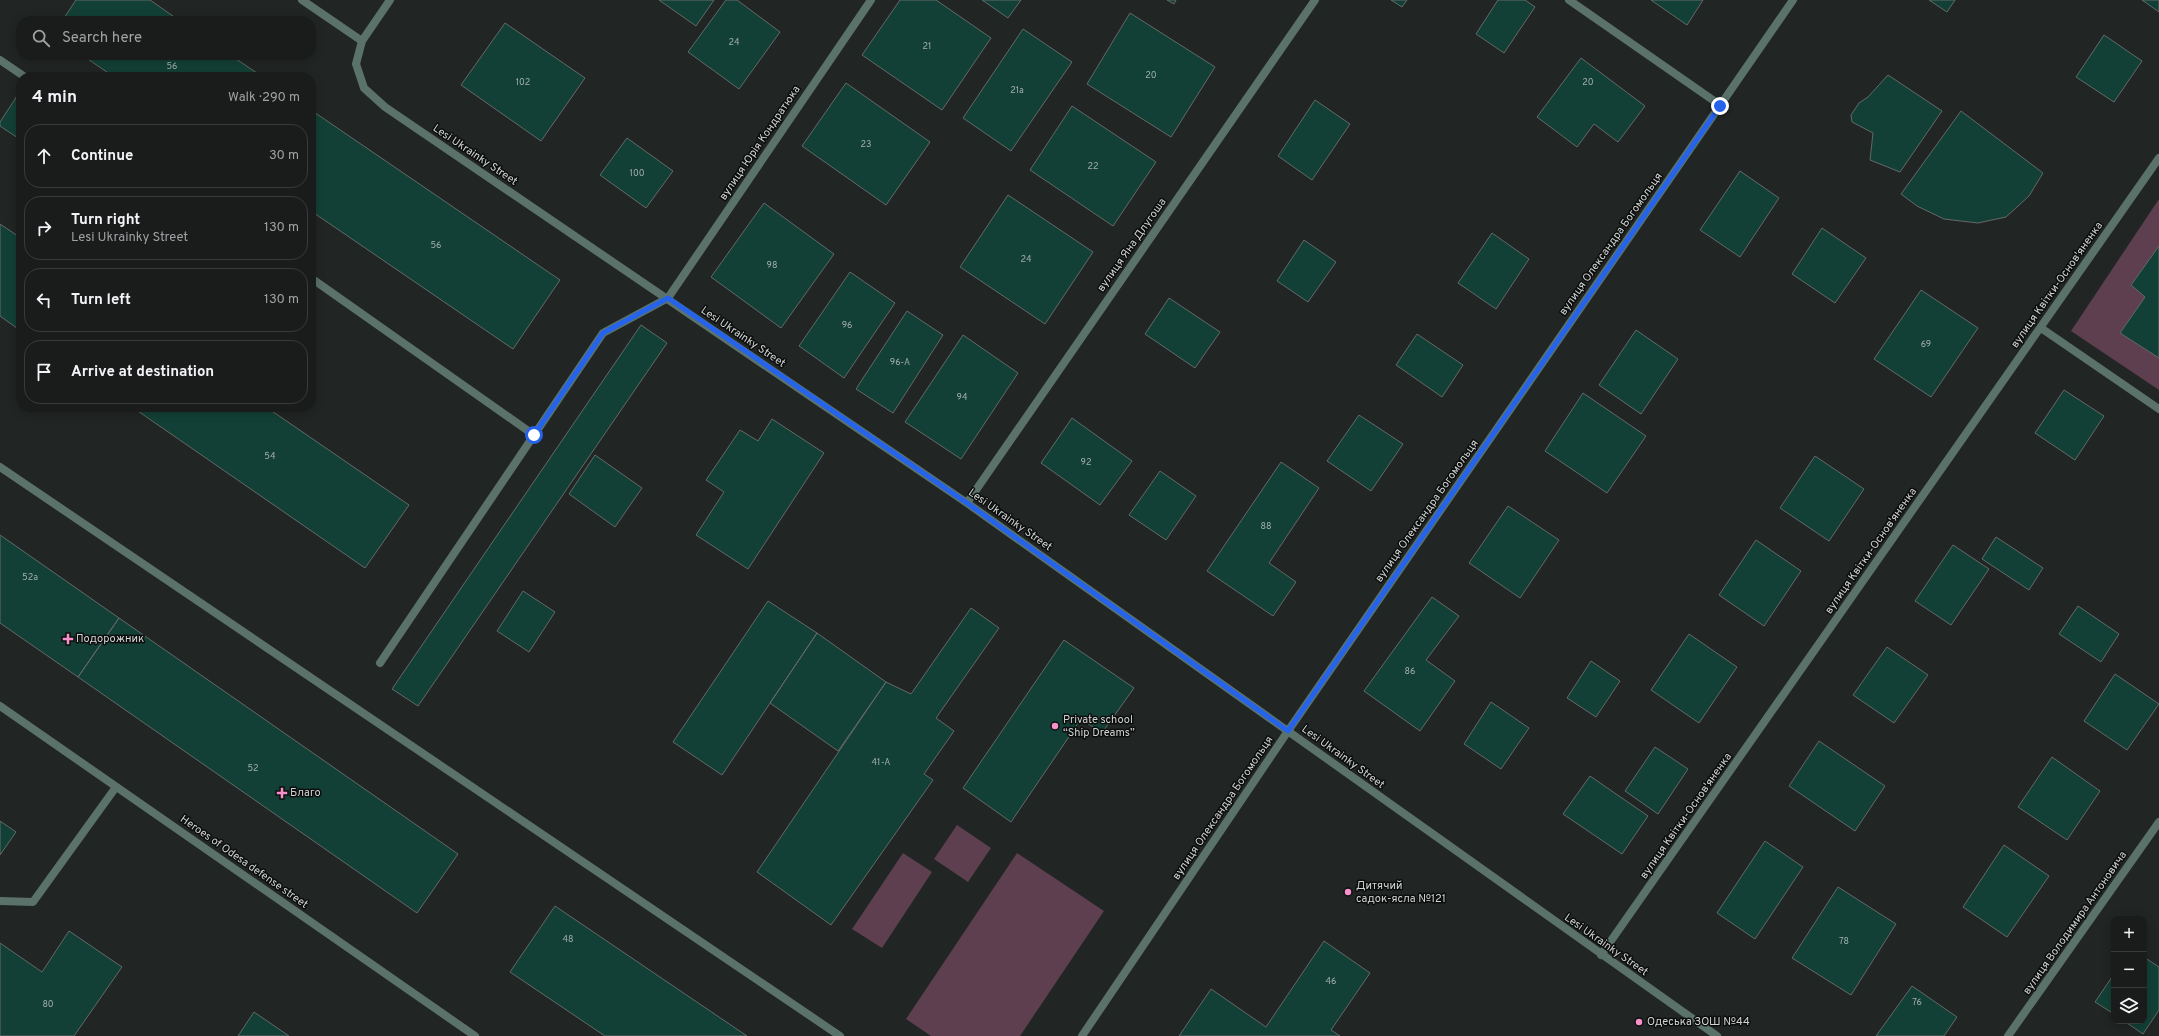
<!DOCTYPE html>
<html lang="en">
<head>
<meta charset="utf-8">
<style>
  body { margin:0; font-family:Overpass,sans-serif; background:#262928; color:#f1f3f6 }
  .controls { position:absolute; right:12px; bottom:12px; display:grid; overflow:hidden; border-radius:8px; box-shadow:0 2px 10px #0003 }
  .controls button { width:36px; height:36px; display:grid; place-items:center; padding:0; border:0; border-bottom:1px solid #373a3a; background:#191c1b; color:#f1f3f6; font:20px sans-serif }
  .stop { position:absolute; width:12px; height:12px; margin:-9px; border:3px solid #2563eb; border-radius:50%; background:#fff }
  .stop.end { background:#2563eb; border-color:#fff; box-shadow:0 1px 4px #0008 }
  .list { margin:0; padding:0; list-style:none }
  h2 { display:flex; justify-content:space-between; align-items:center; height:52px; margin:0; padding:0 16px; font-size:17px }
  h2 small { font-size:13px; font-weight:400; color:#9fa1a3 }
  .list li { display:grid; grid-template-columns:26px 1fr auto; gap:12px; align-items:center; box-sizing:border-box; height:64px; margin:0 8px 8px; padding:0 8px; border:1px solid #373a3a; border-radius:16px }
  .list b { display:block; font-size:15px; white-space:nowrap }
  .list p { margin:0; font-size:13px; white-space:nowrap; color:#9fa1a3 }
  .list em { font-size:13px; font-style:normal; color:#9fa1a3 }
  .icon { flex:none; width:22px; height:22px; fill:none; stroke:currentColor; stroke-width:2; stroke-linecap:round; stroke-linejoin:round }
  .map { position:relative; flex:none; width:2159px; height:1036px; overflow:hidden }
  .search { position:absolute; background:#191c1b; box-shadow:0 2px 10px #0003; left:16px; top:16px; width:300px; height:44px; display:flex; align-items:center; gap:10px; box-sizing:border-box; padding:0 14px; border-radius:16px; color:#9fa1a3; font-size:15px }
  .panel { position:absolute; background:#191c1b; box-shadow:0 2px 10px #0003; left:16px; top:72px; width:300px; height:340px; border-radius:16px }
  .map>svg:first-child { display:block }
  .green { fill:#5d3f4f }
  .building { fill:#134036; stroke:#646968 }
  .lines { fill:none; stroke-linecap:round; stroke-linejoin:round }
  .service { stroke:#5b726b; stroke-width:8 }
  .minor { stroke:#5b726b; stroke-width:8 }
  .route { stroke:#2563eb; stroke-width:5 }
  .poi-dot { fill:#f890cb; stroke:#0c0e0d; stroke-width:1.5 }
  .labels { text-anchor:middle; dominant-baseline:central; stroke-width:3; stroke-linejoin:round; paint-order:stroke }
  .number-label { font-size:9px; fill:#a1aeab }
  .street-label { font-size:11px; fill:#d0d3d2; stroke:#0c0e0d }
  .poi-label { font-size:11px; fill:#d0d3d2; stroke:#0c0e0d; text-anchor:start }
</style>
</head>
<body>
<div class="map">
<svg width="2159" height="1036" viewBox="0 0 2159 1036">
  <rect width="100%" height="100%" fill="#212524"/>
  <path class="green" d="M2159,199v191l-88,-59z
    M957,825l34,23 -23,34 -34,-23z
    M903,853l29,19 -50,76 -30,-19z
    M1017,853l87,58 -84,125h-89l-25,-17z"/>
  <path class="building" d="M76,0h74l30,21h-118z
    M659,0h55l-18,26z
    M726,0h11l43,32 -41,57 -51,-37z
    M900,0h36l55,38 -49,72 -80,-55z
    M982,0h39l-13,18z
    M1167,0h9l-2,4z
    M1391,0h16l-5,7z
    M1498,0h27l10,7 -31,46 -28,-19z
    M1651,0h52l-16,25z
    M1929,0h26l-8,12z
    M2142,0h17v12z
    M1130,13l85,54 -44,70 -84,-53z
    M505,23l80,55 -44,63 -80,-56z
    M1023,29l49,33 -61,89 -48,-33z
    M2104,35l38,26 -28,41 -38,-25z
    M82,55h148l33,22h-149z
    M1581,58l64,48 -27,36 -24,-18 -17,23 -40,-30z
    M1888,75l54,36 -42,61 -30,-12 3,-27 -21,-11 -1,-7 8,-12 9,-6z
    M846,83l84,59 -44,63 -84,-59z
    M21,90v50l-21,-14v-4z
    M1315,100l35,24 -38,56 -34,-24z
    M1072,106l84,56 -43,64 -83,-56z
    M311,110l249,170 -47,69 -202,-138z
    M1961,111l82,62 -14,23 -23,21 -28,6 -34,-4 -27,-13 -16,-12z
    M627,138l46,33 -27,37 -46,-33z
    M1740,171l39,27 -39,59 -40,-27z
    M1008,195l85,57 -48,72 -85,-57z
    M764,203l70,51 -53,74 -70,-51z
    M0,224l21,14v93l-21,-15z
    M1822,228l44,30 -31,45 -43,-29z
    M1492,233l37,26 -33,50 -38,-26z
    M1304,240l32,22 -28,40 -31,-21z
    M2159,246v112l-39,-25 25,-36 -14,-12z
    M850,272l45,31 -51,75 -45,-32z
    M1921,290l57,38 -47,69 -57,-38z
    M1169,298l51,34 -25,36 -50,-34z
    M907,311l36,24 -50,78 -37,-24z
    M641,325l26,18 -249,363 -26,-17z
    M1636,330l42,29 -37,55 -42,-29z
    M1417,334l46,31 -21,32 -46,-32z
    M963,335l55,38 -57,86 -56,-37z
    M2064,390l40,26 -29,44 -40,-27z
    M1583,393l63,43 -39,57 -62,-42z
    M132,407h134l143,98 -44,63z
    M1359,415l44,29 -32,47 -44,-30z
    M1072,418l60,43 -32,44 -59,-42z
    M772,419l52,34 -76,116 -52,-34 28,-43 -18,-12 34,-50 18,11z
    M595,455l47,33 -27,39 -46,-33z
    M1815,456l49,33 -35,52 -49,-33z
    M1281,462l38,26 -50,75 27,19 -23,34 -66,-45z
    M1160,471l36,25 -30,44 -37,-25z
    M1508,506l51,34 -39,58 -51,-35z
    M0,535l119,83 -41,59 -78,-54z
    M1996,537l47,31 -14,22 -47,-31z
    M1756,540l45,31 -37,55 -45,-31z
    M1953,545l36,24 -38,56 -36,-24z
    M523,591l32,21 -26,40 -32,-21z
    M1432,597l27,19 -33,44 29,21 -35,50 -56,-40z
    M768,601l49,32 -95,142 -49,-33z
    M2078,606l41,28 -18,28 -42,-28z
    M971,608l28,20 -63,90 18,13 -30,43 9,6 -102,145 -74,-53 129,-190 25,12z
    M119,618l339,236 -41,59 -339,-236z
    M817,633l69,49 -48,69 -68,-48z
    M1689,634l48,33 -38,56 -48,-33z
    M1064,640l70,48 -32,45 -21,-14 -70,103 -48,-34z
    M1887,647l41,28 -34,48 -41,-28z
    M1591,661l29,20 -24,36 -29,-19z
    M2115,674l44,30 -32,46 -43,-29z
    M1491,702l38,26 -28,41 -37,-25z
    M1819,741l66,45 -30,45 -66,-45z
    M1655,747l33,22 -30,45 -33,-23z
    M2052,757l48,34 -33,49 -49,-33z
    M1590,776l58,40 -26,38 -59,-40z
    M0,821l16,11 -16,23z
    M1765,841l38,26 -48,72 -38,-26z
    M2004,845l45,31 -42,61 -44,-30z
    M1838,887l58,37 -45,71 -59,-37z
    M555,906l192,130h-142l-95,-64z
    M69,931l53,36 -48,69h-74v-93l42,29z
    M1324,941l46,32 -39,57 9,6h-161l32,-47 55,38z
    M2144,957l15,10v43l-16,24 -19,-13h20z
    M2114,974v40l-19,-12z
    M1912,986l45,31 -13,19h-68z
    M254,1012l35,24h-51z"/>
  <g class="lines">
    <path class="service" d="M0,60l25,17
      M311,278l223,157
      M0,467l840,569
      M380,663l223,-330 65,-35
      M0,901l33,1 83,-115"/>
    <path class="minor" d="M302,0l60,41
      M390,0l-28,41 -6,23 8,24 21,19 582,396 750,533
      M1569,0l151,105
      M668,298l203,-298
      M2041,328l118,81
      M967,503l348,-503
      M0,706l475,330
      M1601,955l558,-797
      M1082,1036l206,-305 505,-731
      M2008,1036l151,-214"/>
  </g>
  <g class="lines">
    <path class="route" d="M534,435l69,-102 65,-35 299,205 321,228 432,-625"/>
  </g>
  <g class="poi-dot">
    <path d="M66 633h4v4h4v4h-4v4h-4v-4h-4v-4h4z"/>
    <circle cx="1055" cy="726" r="4"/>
    <path d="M280 787h4v4h4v4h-4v4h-4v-4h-4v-4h4z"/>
    <circle cx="1348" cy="892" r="4"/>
    <circle cx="1639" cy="1022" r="4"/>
  </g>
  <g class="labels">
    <g class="number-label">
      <text x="734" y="42">24</text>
      <text x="927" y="46">21</text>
      <text x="172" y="66">56</text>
      <text x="1151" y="75">20</text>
      <text x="523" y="82">102</text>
      <text x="1588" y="82">20</text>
      <text x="1017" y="90">21а</text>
      <text x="866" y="144">23</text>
      <text x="1093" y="166">22</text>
      <text x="637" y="173">100</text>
      <text x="436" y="245">56</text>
      <text x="1026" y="259">24</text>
      <text x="772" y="265">98</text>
      <text x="847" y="325">96</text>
      <text x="1926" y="344">69</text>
      <text x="900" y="362">96-А</text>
      <text x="962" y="397">94</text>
      <text x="270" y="456">54</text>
      <text x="1086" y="462">92</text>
      <text x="1266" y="526">88</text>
      <text x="30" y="577">52а</text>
      <text x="1410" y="671">86</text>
      <text x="881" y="762">41-А</text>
      <text x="253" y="768">52</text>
      <text x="568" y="939">48</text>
      <text x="1844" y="941">78</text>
      <text x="1331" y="981">46</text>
      <text x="1917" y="1002">76</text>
      <text x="48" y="1004">80</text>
    </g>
    <g class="street-label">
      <text transform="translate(760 143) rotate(-56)">вулиця Юрія Кондратюка</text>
      <text transform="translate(475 155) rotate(34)">Lesi Ukrainky Street</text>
      <text transform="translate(1611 244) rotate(-55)">вулиця Олександра Богомольця</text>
      <text transform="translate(1132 245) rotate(-55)">вулиця Яна Длугоша</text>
      <text transform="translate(2057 285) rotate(-55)">вулиця Квітки-Основ'яненка</text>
      <text transform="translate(743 337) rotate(34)">Lesi Ukrainky Street</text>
      <text transform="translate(1427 511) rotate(-55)">вулиця Олександра Богомольця</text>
      <text transform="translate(1010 520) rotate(35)">Lesi Ukrainky Street</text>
      <text transform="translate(1871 551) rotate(-55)">вулиця Квітки-Основ'яненка</text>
      <text transform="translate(1343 757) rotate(36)">Lesi Ukrainky Street</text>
      <text transform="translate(1223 808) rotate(-56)">вулиця Олександра Богомольця</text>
      <text transform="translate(1686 816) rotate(-55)">вулиця Квітки-Основ'яненка</text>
      <text transform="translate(244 862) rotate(35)">Heroes of Odesa defense street</text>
      <text transform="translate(2075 923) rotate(-55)">вулиця Володимира Антоновича</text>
      <text transform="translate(1606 945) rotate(35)">Lesi Ukrainky Street</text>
    </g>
    <g class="poi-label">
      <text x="76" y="639">Подорожник</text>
      <text x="1063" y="720">Private school<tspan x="1063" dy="13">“Ship Dreams”</tspan></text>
      <text x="290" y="793">Благо</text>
      <text x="1356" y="886">Дитячий<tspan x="1356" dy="13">садок-ясла №121</tspan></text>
      <text x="1647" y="1022">Одеська ЗОШ №44</text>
    </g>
  </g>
</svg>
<div class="controls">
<button>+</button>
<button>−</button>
<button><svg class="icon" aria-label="layers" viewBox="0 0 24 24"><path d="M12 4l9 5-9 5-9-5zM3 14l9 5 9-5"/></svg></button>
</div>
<div class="stop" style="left:534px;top:435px"></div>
<div class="stop end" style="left:1720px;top:106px"></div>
<div class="search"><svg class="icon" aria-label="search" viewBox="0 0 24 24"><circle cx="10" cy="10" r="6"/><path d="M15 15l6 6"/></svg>Search here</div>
<section class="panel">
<h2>4 min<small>Walk · 290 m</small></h2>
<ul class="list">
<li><svg class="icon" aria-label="ahead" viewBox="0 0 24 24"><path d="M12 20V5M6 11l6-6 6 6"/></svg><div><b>Continue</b></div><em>30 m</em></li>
<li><svg class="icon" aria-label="right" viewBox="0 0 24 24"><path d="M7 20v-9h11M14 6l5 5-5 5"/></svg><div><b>Turn right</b><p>Lesi Ukrainky Street</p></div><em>130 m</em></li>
<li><svg class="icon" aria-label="left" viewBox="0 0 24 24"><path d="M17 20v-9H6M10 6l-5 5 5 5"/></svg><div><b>Turn left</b></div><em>130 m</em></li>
<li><svg class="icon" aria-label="arrive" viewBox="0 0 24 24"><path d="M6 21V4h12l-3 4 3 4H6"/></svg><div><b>Arrive at destination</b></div></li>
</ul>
</section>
</div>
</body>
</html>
